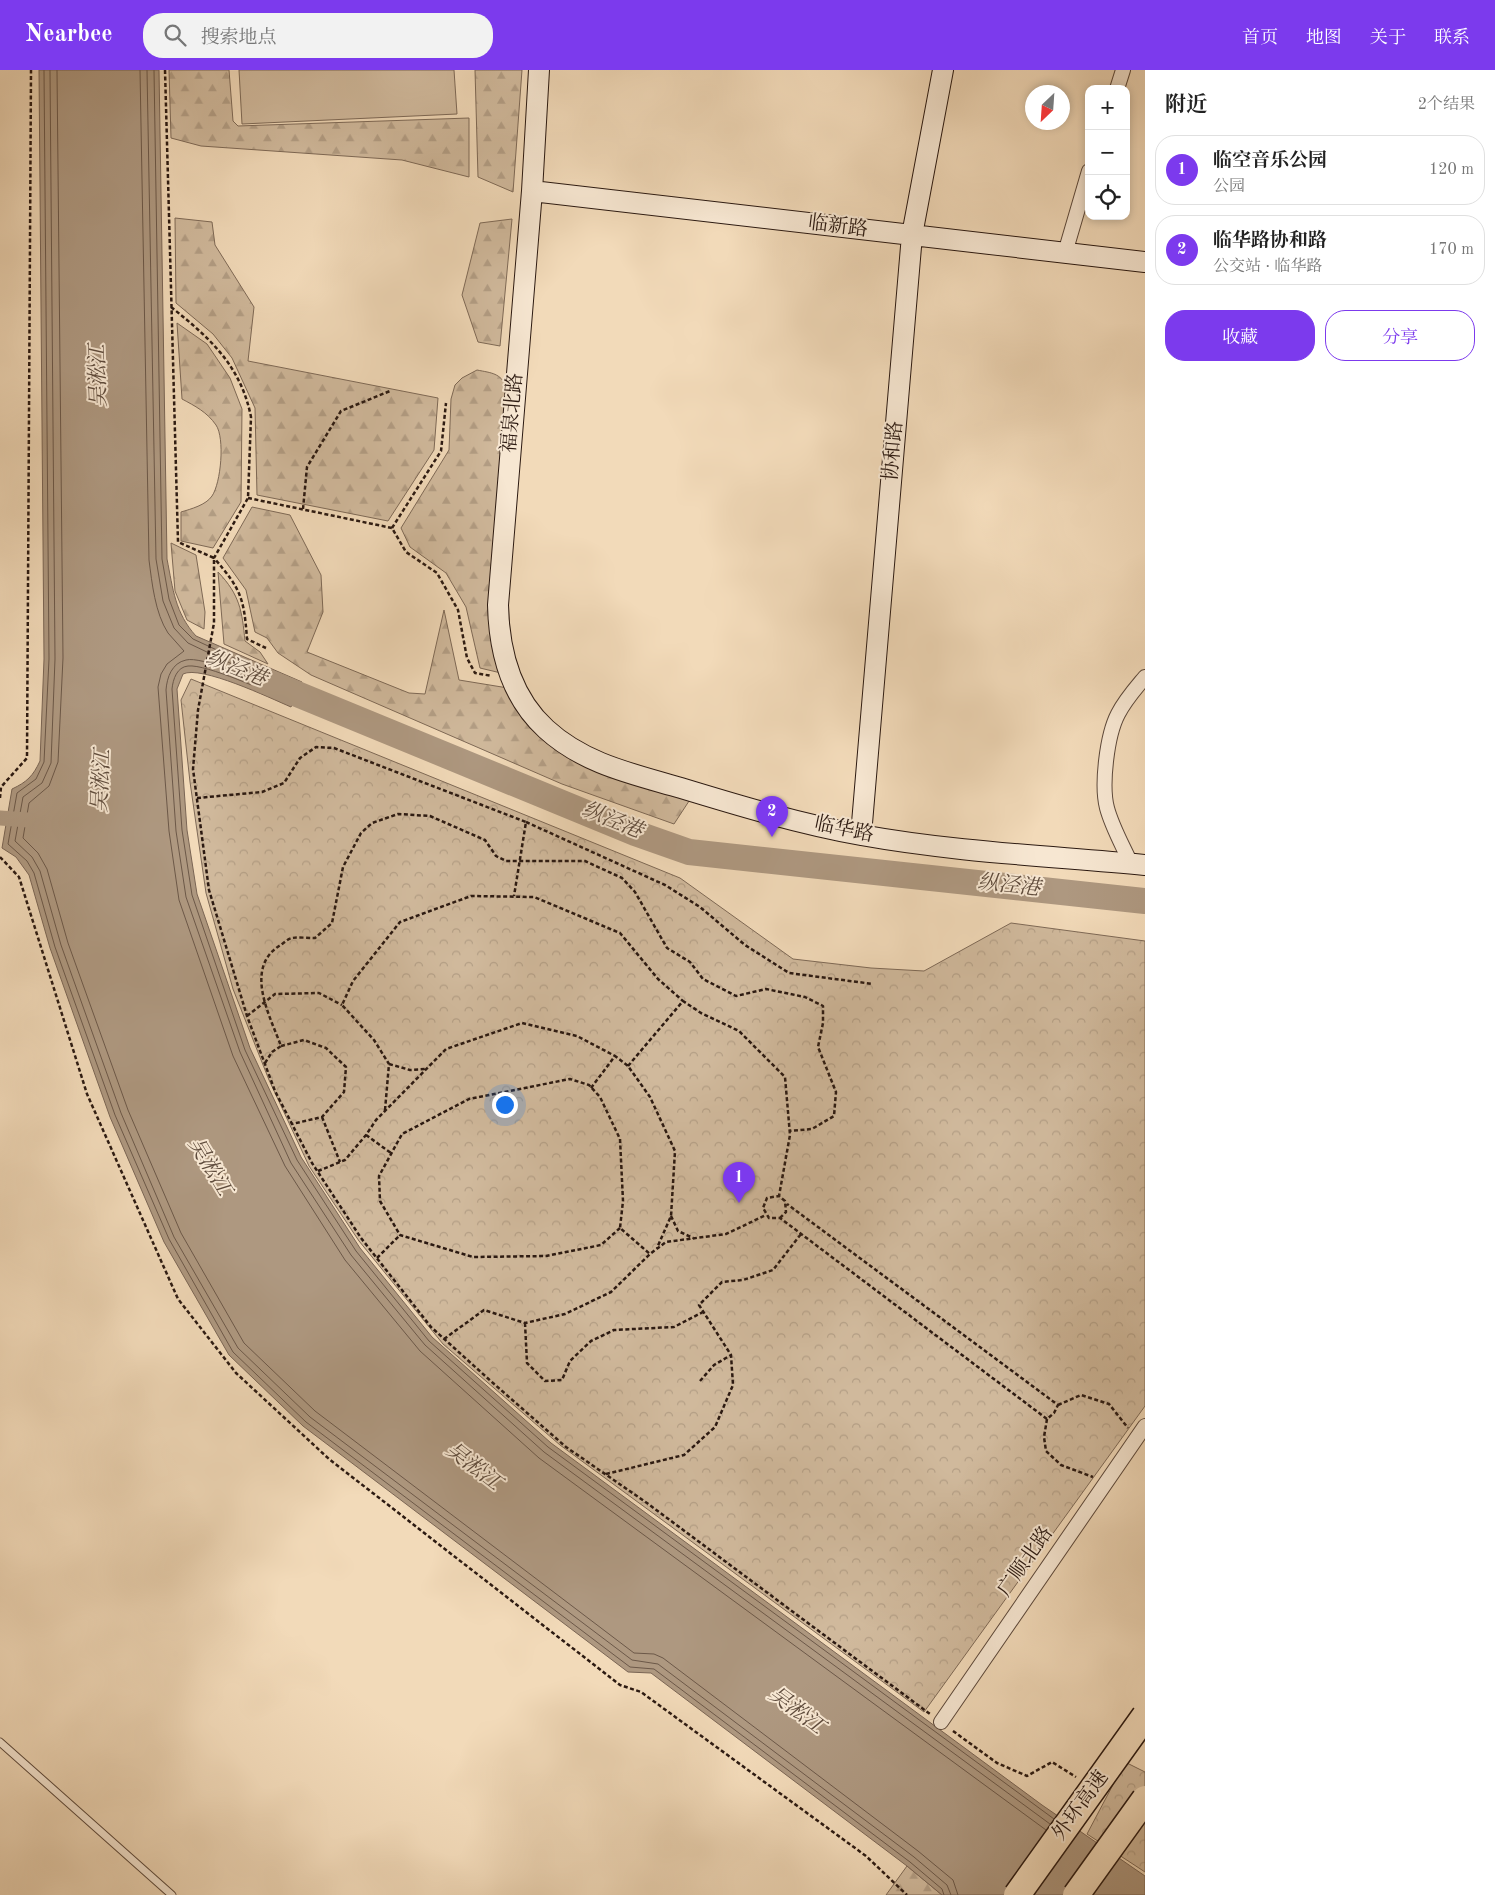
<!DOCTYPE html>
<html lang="zh">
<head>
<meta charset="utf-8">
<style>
  body { margin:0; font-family:"Old Standard TT","Noto Serif SC",serif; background:#f2f2f2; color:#222 }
  .controls { position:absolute; right:15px; top:15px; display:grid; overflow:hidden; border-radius:10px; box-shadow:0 2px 8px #0003 }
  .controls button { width:45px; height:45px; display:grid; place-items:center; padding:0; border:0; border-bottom:1px solid #e0e0e0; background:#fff; color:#222; font:25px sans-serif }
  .compass { position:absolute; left:1025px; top:15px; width:45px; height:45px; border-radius:50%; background:#fff; box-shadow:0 2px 8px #0003; rotate:205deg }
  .you { position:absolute; left:504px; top:1034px; width:18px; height:18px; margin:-12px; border:4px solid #fff; border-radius:50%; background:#1a73e8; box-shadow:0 0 0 8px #1a73e833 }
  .badge { display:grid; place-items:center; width:32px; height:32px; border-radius:50%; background:#7c3aed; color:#fff; font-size:16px; font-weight:700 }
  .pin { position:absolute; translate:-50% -41px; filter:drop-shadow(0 1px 2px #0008) }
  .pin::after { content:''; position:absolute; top:26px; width:18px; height:15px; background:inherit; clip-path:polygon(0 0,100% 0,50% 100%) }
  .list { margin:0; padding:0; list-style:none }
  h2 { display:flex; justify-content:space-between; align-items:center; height:65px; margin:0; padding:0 20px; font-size:21px }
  h2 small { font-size:16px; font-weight:400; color:#767676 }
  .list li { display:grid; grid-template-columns:32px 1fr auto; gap:15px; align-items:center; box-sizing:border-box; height:70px; margin:0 10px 10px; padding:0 10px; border:1px solid #e0e0e0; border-radius:20px }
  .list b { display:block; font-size:19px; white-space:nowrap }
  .list p { margin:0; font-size:16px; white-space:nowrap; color:#767676 }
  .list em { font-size:16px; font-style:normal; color:#767676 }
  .actions { display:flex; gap:10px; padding:15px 20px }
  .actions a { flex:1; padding:11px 0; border:1px solid #7c3aed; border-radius:20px; text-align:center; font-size:18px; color:#7c3aed }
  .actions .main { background:#7c3aed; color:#fff }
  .icon { flex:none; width:28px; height:28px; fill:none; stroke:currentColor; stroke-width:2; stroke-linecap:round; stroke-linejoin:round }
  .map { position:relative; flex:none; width:1145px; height:1825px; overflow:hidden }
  header { display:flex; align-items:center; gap:30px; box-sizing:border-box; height:70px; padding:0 25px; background:#7c3aed; color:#fff }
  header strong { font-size:24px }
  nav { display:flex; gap:28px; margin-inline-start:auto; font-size:18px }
  .search { width:350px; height:45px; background:#f2f2f2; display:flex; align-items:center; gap:12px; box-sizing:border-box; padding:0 18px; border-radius:20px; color:#767676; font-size:19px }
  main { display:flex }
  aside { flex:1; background:#fff }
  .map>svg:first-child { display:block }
  .grass { fill:#d0b99c; stroke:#7e6956 }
  .forest { fill:url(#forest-firs); stroke:#7e6956 }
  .park { fill:url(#park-crowns); stroke:#7e6956 }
  .water { fill:#ae9880; stroke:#7a6554 }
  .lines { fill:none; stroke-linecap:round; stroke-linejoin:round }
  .shore { stroke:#6c5848; stroke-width:1 }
  .canal { stroke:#ae9880; stroke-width:15 }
  .river { stroke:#ae9880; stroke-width:26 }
  .lane-casing { stroke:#5d493b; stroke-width:9 }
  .street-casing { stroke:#5d493b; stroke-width:16 }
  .secondary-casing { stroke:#2b1911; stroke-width:22 }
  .path { stroke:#2b1911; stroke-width:2.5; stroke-dasharray:4 2.5; stroke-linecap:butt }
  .lane { stroke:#f7e7d2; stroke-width:7 }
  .street { stroke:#f7e7d2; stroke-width:14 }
  .secondary { stroke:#f7e7d2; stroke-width:20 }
  .highway-bridge-casing { stroke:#2b1911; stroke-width:29; stroke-linecap:butt }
  .highway-bridge { stroke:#f2dab9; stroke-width:26 }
  .labels { text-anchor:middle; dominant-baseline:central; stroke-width:4; stroke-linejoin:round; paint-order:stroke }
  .street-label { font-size:20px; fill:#2b1911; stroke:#f7e7d2 }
  .water-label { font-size:21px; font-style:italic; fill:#5f4c3d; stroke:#f7e7d2 }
</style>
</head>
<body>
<header>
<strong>Nearbee</strong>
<div class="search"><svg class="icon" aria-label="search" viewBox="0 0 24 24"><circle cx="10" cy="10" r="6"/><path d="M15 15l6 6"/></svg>搜索地点</div>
<nav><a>首页</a><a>地图</a><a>关于</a><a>联系</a></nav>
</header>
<main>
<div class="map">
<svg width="1145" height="1825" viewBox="0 0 1145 1825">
  <defs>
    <pattern id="forest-firs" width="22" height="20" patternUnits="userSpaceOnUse" patternTransform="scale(1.25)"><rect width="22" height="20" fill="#d0b99c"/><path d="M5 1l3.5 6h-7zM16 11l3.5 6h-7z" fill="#b39e85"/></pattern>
    <pattern id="park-crowns" width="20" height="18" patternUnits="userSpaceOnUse" patternTransform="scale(1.25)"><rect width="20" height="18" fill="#d0b99c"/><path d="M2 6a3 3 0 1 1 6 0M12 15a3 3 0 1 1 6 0" fill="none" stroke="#b39e85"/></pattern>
  </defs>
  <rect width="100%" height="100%" fill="#f2dab9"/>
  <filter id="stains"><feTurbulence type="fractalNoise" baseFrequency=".004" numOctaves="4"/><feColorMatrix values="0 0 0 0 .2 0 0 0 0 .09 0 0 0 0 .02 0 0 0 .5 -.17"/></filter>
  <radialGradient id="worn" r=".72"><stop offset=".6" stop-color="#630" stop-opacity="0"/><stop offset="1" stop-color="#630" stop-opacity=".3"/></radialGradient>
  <path class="grass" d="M239,0h215l3,44 -215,10z"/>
  <path class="forest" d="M169,0h60l4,51 5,5 231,-8v59l-67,-17 -201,-14 -30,-8z
    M475,0h47l-9,122 -35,-15z
    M175,148l37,4 3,23 39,62 -6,54 190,37 -4,52 -46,71 -131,-26 -2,-87 -23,-50 -19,-24 -37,-31z
    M512,149l-12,127 -22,-4 -16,-47 18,-72z
    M177,253l30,21 23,34 12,31 -1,93 -28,46 -32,-7v-29c10,-3 25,-7 31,-16 9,-13 13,-58 4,-71 -9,-13 -21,-19 -34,-26z
    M477,300c15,3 23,3 30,17l-6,286 -21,-5 -14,-61 -20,-34 -36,-26 -9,-19 48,-78 2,-51 4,-14 7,-7z
    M252,437l38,8 31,60 2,37 -16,40 102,41 16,1 19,-84 15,70 49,8 24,39 159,71 -17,26 -112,-40 -251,-109 -33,-22 -11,-15 -12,-6 -9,-42 -23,-32z
    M171,473l25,12 9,57 -1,17 -17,-9 -12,-29z
    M218,502c22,23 24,39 27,69l15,11 8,12 -44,-20z
    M907,1796l35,29h-56z"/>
  <path class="park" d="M191,609l489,199 113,81 78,9 53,3 87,-48 134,18v465l-221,306 -364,-267 -117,-101 -84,-103 -50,-75 -40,-86 -36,-91 -27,-96 -16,-111 -9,-82z
    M1125,1692l20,10v100l-58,-38z"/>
  <path class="water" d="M39,0h120l8,489c6,30 8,54 29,77l106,46 -11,25c-21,-9 -90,-42 -108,-33l-6,15 10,141 10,64 53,154 51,109 59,91 72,89 119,106 491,362 103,71v19h-203l-35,-29 -256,-193 -23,-1 -325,-246 -74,-71 -65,-113 -54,-125 -60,-169 -21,-73 -13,-18 -14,-9 10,-59c15,-7 21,-13 28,-28l4,-102z"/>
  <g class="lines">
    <path class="shore" d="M44,0l5,589 -5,103 -8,17 -19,14 -9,51 19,17 7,12 21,74 60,168 54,124 64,113 73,70 324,245 24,2 256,193 32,27 2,6
      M50,0l5,589 -4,104 -9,20 -19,14 -8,44 17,16 8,14 21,74 60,168 53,124 64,111 72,69 322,243 26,4 256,193 33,28 4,10
      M57,0l6,588 -5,104 -9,24 -20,17 -6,35 15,15 9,16 21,74 60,167 53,123 63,110 71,68 319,242 20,1 9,4 255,193 35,29 5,15
      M140,0l9,490c3,23 6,53 19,73 5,6 11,12 16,18l-17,13 -6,10 -3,13 11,144 10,69 54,156 52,110 60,94 75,91 119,107 507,372
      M147,0l9,489 7,42 11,27 14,15 84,40 -4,3c-16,-7 -66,-30 -82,-26 -14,3 -19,17 -20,30l10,141 10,66 54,155 51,111 60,92 74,90 119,107 506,372
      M154,0l8,489 7,40 10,26 14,14 102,47 -8,14c-20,-8 -80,-36 -99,-34 -11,1 -15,13 -16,23l10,141 10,65 53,155 52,110 59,91 73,90 119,106 506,372"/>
    <path class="canal" d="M0,748l28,2"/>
    <path class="river" d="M263,610l372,153 54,19 456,49"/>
    <g class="lane-casing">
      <path id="lane" d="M0,1672l172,153"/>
    </g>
    <g class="street-casing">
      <path id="street" d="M1117,19l6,-19
        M1065,183l24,-82
        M1131,794c-8,-18 -19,-37 -24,-56 -6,-23 0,-73 11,-94 7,-14 17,-25 27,-37
        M941,1652l204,-296"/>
    </g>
    <g class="secondary-casing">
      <path id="secondary" d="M539,0l-7,121 -34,414c1,46 13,92 48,124 38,35 87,45 135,59 59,18 119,36 180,47 94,17 189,21 284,30
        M532,121l613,71
        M861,765l51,-600 31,-165"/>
    </g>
    <path class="path" d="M165,0l13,472 36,16v65l-16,87 -5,59 16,121 38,126 28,75 37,72 49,75 70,89 62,56 73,64 81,56 283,211
      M171,237c39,31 70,59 80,110l-3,81 -34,60c27,31 30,40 33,81l19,9
      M248,428l144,30 14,24 31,21 21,37 9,48 8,15 17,3
      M303,439l4,-42 34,-56 49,-20
      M392,458l49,-77 5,-48
      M0,728l1,-11 26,-29 4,-688
      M197,728l65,-6 22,-9 16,-25 16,-11 18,1 192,74 -12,74
      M526,752l139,63 35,22 45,38 44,28 84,11
      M0,787l19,20 68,217 91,205 58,74 93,86 291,226 21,7 225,164 41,39
      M247,946l28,-22 44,-1 23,12
      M281,976l23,-6 22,8 20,19 -2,25 -22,25 -30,7
      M265,993l7,-11 9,-6c-11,-30 -37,-77 -2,-100 4,-2 8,-7 13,-8 7,-1 16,0 23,0l17,-15 11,-56 18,-34 11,-10 26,-9 32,2 55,24 11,16 10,5h79l37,17 13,14 32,56 23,14 13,17 33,17 30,-7 39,8 18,9v17l-5,24 18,45 -2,24 -22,13 -23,2
      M389,994l21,6 15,-1
      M628,996l55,-65 18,12 38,18 46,46 5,58 -11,61
      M591,1018l24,-32 13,10 22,31 25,54 -4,65 -14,32
      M385,1040l4,-46 -15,-24 -32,-35 11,-24 47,-59 71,-26 63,1 86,36 38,46 25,22
      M322,1047l18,45
      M366,1065l25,18
      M318,1101l27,-11 21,-25 10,-15 70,-71 76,-26 55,13 38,20
      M671,1146l7,15 15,7
      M780,1148l6,-6 -1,-11 -6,-5 -12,2 -4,10 6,10h11l267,201 7,-6 4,-8 -271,-201
      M620,1158l-19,17 -55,11 -73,1 -73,-22 -20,-34 -1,-25 23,-42 67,-35 101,-20 19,6 11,12 20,42 3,62 -3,27 30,26
      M377,1188l23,-23
      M525,1253l2,40 18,18 17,-1 8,-19 21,-20 23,-11 60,-3 29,-15
      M444,1269l40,-29 41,13 40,-9 46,-22 39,-38 16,-12 60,-8 40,-19
      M700,1311l14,-16 17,-10
      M1058,1335l23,-10 28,9 19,24
      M1047,1349l-3,18 2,14 15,14 32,12
      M606,1404l78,-19 31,-28 18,-42 -2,-30 -32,-50 23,-23 21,-2 30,-10 28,-36
      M953,1661l44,32 30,13 25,-14 24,15"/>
    <use href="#lane" class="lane"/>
    <use href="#street" class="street"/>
    <use href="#secondary" class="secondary"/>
    <g class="highway-bridge-casing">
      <path id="highway-bridge" d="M1017,1825l128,-179
        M1076,1825l69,-96"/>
    </g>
    <use href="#highway-bridge" class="highway-bridge"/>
  </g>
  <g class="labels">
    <g class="street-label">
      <text transform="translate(838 157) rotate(7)">临新路</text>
      <text transform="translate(513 343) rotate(-85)">福泉北路</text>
      <text transform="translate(894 381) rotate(-85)">协和路</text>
      <text transform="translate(844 760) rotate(12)">临华路</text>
      <text transform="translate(1026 1492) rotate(-55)">广顺北路</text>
      <text transform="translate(1081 1736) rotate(-54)">外环高速</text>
    </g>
    <g class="water-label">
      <text transform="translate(99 306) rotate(-92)">吴淞江</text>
      <text transform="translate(236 599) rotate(22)">纵泾港</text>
      <text transform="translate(102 711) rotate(-87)">吴淞江</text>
      <text transform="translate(612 751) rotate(22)">纵泾港</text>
      <text transform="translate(1009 816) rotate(6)">纵泾港</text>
      <text transform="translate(209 1097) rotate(59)">吴淞江</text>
      <text transform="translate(473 1397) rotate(38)">吴淞江</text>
      <text transform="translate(796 1641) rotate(37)">吴淞江</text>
    </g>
  </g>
  <rect width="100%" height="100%" filter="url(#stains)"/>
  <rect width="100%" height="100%" fill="url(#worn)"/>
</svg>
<div class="controls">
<button>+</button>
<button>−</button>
<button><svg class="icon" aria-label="locate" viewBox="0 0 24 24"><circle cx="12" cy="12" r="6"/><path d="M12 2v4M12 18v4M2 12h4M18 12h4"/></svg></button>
</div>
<svg class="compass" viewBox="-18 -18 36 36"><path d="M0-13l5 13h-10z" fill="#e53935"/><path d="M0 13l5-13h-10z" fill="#767676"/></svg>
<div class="you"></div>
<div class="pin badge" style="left:739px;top:1133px">1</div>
<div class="pin badge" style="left:772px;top:767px">2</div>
</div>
<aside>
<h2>附近<small>2个结果</small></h2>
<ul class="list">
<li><span class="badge">1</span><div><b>临空音乐公园</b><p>公园</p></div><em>120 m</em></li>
<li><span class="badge">2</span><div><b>临华路协和路</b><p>公交站 · 临华路</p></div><em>170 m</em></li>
</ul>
<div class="actions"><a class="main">收藏</a><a>分享</a></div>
</aside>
</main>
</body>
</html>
